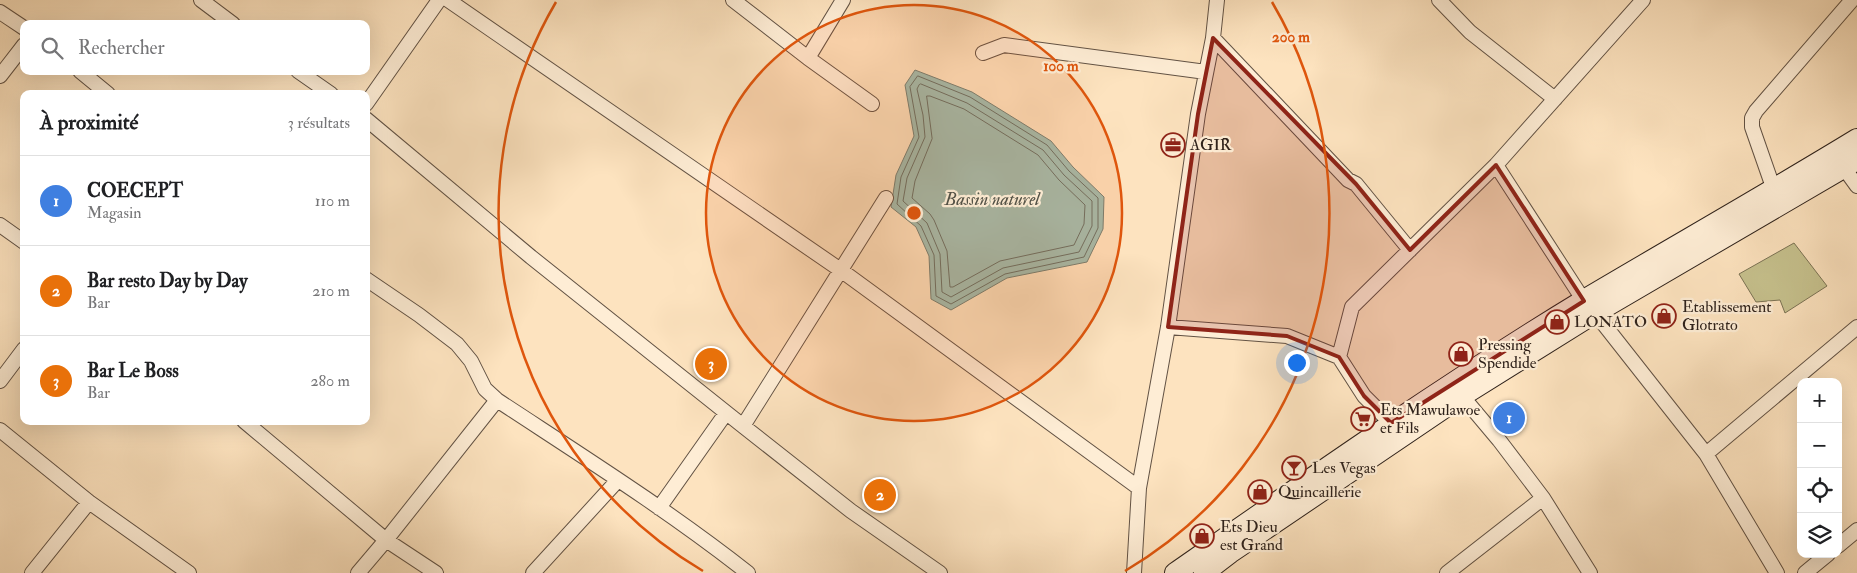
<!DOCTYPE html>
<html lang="fr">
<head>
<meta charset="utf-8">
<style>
  body { margin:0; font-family:"IM FELL Double Pica",serif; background:#f2f2f2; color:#202124 }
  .controls { position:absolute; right:15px; bottom:15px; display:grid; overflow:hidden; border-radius:10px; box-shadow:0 5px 20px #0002 }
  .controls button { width:45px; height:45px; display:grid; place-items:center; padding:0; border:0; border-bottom:1px solid #e0e0e0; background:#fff; color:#202124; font:25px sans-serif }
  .you { position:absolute; left:1296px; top:362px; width:18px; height:18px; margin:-12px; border:4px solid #fff; border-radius:50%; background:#1a73e8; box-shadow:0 0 0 8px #1a73e833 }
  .badge { display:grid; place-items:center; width:32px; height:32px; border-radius:50%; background:#8f2418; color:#fff; font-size:16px; font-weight:700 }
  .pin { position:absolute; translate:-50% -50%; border:2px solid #fff; box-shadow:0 1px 5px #0006 }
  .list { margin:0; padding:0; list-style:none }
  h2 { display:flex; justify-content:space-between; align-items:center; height:65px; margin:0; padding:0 20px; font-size:21px }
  h2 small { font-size:16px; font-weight:400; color:#757577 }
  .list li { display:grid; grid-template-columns:32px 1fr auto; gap:15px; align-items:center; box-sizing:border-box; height:90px; padding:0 20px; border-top:1px solid #e0e0e0 }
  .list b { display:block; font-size:19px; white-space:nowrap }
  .list p { margin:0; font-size:16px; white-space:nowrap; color:#757577 }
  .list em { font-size:16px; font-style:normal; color:#757577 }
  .icon { flex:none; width:28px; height:28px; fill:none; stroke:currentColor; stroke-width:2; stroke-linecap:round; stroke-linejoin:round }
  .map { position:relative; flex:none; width:1857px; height:573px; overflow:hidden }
  .search { position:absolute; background:#fff; box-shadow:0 5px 20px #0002; left:20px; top:20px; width:350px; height:55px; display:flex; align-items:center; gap:12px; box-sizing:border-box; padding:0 18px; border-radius:10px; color:#757577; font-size:19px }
  .panel { position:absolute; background:#fff; box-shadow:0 5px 20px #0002; left:20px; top:90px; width:350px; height:335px; border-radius:10px }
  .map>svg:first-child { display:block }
  .grass { fill:#c6c18d; stroke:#7a7254 }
  .water { fill:#9fbeaf; stroke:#728074 }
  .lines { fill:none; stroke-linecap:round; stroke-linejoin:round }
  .shore { stroke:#677065; stroke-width:1 }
  .street-casing { stroke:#625244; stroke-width:16 }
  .secondary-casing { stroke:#2f221b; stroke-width:22 }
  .street { stroke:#feedd5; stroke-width:14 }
  .secondary { stroke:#feedd5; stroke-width:20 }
  .marked { fill:#8f2418; fill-opacity:0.2; stroke:#8f2418; stroke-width:4; stroke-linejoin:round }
  .ring { fill:none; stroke:#df560d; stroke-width:2.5 }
  .labels { text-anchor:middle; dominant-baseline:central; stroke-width:4.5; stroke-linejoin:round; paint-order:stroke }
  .poi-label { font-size:16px; fill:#2f221b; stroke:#feedd5; text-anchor:start }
  .water-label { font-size:18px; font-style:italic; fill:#515147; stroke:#feedd5 }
  .centre { fill:#df560d; stroke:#feedd5; stroke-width:2.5 }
  .ring-label { font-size:15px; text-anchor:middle; font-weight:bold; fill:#df560d; stroke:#feedd5; stroke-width:4.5; stroke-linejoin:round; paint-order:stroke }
</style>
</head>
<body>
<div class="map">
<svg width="1857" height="573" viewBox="0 0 1857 573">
  <rect width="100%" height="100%" fill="#fde3bf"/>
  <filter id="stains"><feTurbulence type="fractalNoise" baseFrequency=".004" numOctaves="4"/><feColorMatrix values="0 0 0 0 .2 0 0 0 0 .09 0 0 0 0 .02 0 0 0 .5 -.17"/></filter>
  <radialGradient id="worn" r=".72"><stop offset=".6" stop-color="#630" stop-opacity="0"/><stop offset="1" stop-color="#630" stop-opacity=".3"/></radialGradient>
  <path class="grass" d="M1794,243l33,43 -42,27 -5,-13 -24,2 -17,-28z"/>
  <path class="water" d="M915,70l57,22 79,49 22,26 31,30 -1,32 -16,33 -80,16 -56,32 -20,-11 -2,-43 -13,-29 -25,-20 5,-32 18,-39 -9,-51z"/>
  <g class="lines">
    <path class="shore" d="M918,76l52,21 77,48 22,26 29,27v30l-14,29 -79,17 -54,30 -15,-8 -2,-41 -13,-29 -24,-22 4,-27 18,-40 -9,-50z
      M921,84l46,19 76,47 21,25 28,26v25l-13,26 -76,16 -52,29 -9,-5 -2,-38 -13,-31 -24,-22 4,-23 18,-41 -2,-22 -6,-26 2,-4z
      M927,96h3l34,13 74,46 21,25 26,25 -1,19 -10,21 -74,16 -47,26h-3l-3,-36 -13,-31 -4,-6 -18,-16 3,-17 17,-42z"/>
    <g class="street-casing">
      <path id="street" d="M201,0l32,24
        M448,0l394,271 297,217
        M733,0l75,58 64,46
        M1439,0l31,32 85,67
        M0,12l24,16
        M1213,38l135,142 8,4 54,66
        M983,53l21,-8 202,27
        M808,58l35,-58
        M80,71l28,23
        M298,71l33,23
        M0,76l24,-31
        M366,104l73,-104
        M366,119l165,138 212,169 108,85 89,62
        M1496,165l88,136
        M1844,168l13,18
        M1774,190l-22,-63v-9l4,-7 96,-111
        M0,225l24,17
        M366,279l53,36 38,29 14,17 14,28 12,11c85,56 171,110 251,173
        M1595,313l111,141 71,119
        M1168,327l119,9 52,21 25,39 27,27
        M1339,357l13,-50 144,-142 147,-165
        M0,381l24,-32
        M1462,396l37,44 44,58 47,75
        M244,421l142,119 50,33
        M743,426l143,-228
        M0,430l89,72 100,71
        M1706,454l151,-127
        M659,508l67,-95
        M1838,546l19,-16
        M32,573l57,-71
        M358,573l28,-33 111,-140
        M533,573l85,-93
        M1134,573l5,-85 29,-161 30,-213 15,-76 4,-38
        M1447,573l96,-75
        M1805,573l23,-19"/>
    </g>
    <g class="secondary-casing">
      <path id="secondary" d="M1175,573c135,-94 269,-188 409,-273 91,-54 183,-106 273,-161
        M1204,573l26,-20 232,-157 133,-83 262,-153"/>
    </g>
    <use href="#street" class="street"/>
    <use href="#secondary" class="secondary"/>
  </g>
  <path class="marked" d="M1213,38l143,146 54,66 86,-85 88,136 -193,122 -27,-27 -25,-39 -52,-21 -119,-9 30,-213z"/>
  <circle cx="914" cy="213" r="208" fill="#df560d" fill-opacity=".12"/>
  <g class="ring">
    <circle cx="914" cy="213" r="208"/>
    <path d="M703 571A416 416 0 0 1 556 2M1272 2A416 416 0 0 1 1125 571"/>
  </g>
  <defs>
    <g id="office-ring" transform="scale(1.25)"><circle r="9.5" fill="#feedd5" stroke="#8f2418" stroke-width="1.5"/><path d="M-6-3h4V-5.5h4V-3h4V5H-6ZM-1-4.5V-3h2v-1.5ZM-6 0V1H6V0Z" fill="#8f2418"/></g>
    <g id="shop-ring" transform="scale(1.25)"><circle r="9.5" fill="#feedd5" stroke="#8f2418" stroke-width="1.5"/><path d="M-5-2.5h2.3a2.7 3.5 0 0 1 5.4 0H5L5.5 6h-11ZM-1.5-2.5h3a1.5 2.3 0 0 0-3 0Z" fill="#8f2418"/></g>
    <g id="supermarket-ring" transform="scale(1.25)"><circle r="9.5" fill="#feedd5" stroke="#8f2418" stroke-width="1.5"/><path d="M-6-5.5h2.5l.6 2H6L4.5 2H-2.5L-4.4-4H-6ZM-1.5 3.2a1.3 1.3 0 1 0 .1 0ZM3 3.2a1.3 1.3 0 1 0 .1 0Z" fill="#8f2418"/></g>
    <g id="bar-ring" transform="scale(1.25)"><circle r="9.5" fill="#feedd5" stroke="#8f2418" stroke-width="1.5"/><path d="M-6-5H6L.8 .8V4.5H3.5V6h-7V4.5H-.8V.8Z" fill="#8f2418"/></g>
  </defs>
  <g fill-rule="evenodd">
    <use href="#office-ring" x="1173" y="145"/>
    <use href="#shop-ring" x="1664" y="316"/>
    <use href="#shop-ring" x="1557" y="322"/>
    <use href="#shop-ring" x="1461" y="354"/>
    <use href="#supermarket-ring" x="1363" y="419"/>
    <use href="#bar-ring" x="1294" y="468"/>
    <use href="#shop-ring" x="1260" y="492"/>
    <use href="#shop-ring" x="1202" y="536"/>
  </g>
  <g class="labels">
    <g class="poi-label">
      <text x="1190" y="145">AGIR</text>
      <text x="1682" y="307">Etablissement<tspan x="1682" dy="18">Glotrato</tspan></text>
      <text x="1574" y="322">LONATO</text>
      <text x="1478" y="345">Pressing<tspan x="1478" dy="18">Spendide</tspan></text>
      <text x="1380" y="410">Ets Mawulawoe<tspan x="1380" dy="18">et Fils</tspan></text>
      <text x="1312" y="468">Les Vegas</text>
      <text x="1278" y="492">Quincaillerie</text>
      <text x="1220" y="527">Ets Dieu<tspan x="1220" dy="18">est Grand</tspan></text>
    </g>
    <g class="water-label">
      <text x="992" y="199">Bassin naturel</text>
    </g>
  </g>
  <circle cx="914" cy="213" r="8" class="centre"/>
  <g class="ring-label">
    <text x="1291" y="42">200 m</text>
    <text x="1061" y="71">100 m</text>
  </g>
  <rect width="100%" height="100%" filter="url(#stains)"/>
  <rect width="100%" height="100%" fill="url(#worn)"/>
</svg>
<div class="controls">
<button>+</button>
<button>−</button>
<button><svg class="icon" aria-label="locate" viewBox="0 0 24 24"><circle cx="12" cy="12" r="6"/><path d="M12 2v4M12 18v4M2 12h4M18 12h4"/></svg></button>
<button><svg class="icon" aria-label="layers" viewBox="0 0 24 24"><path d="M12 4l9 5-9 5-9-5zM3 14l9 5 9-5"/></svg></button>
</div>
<div class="you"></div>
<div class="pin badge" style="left:1509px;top:418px;background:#3f7fe0">1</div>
<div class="pin badge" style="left:880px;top:495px;background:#e8710a">2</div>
<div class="pin badge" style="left:711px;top:364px;background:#e8710a">3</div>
<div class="search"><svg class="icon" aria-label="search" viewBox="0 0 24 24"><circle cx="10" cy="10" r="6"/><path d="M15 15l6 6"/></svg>Rechercher</div>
<section class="panel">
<h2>À proximité<small>3 résultats</small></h2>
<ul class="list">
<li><span class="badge" style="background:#3f7fe0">1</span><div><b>COECEPT</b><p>Magasin</p></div><em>110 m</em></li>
<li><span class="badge" style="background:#e8710a">2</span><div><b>Bar resto Day by Day</b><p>Bar</p></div><em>210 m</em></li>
<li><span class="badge" style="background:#e8710a">3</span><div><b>Bar Le Boss</b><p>Bar</p></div><em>280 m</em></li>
</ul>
</section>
</div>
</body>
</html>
